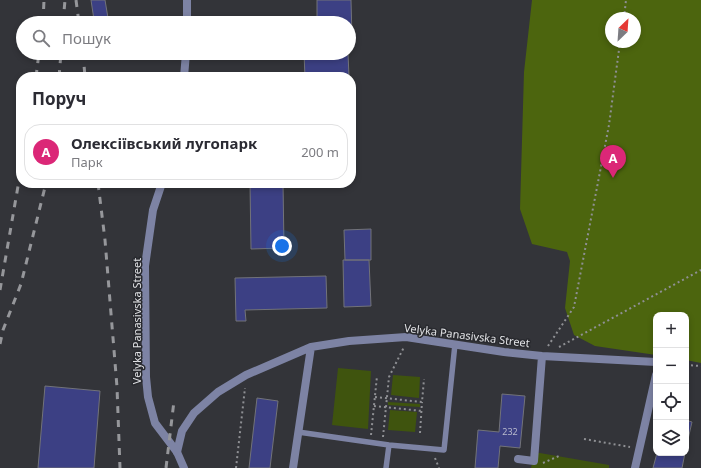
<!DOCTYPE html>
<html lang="uk">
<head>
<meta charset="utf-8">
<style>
  body { margin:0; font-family:"Noto Sans",sans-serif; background:#f2f2f3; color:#2b2b33 }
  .controls { position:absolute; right:12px; bottom:12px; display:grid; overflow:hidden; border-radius:8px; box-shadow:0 2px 6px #0003 }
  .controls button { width:36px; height:36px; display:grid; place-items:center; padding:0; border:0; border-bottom:1px solid #e1e1e2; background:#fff; color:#2b2b33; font:20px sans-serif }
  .compass { position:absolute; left:605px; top:12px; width:36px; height:36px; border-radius:50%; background:#fff; box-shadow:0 2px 6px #0003; rotate:25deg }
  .you { position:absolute; left:282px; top:246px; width:14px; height:14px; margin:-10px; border:3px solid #fff; border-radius:50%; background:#1a73e8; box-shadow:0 0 0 6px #1a73e833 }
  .badge { display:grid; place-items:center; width:26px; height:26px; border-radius:50%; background:#db2777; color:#fff; font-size:13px; font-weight:700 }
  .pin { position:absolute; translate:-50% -33px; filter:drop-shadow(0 1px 2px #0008) }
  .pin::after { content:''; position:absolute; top:21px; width:14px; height:12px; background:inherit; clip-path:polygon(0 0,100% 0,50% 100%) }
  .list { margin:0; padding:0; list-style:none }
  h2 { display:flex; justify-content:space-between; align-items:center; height:52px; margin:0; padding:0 16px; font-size:17px }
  h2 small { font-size:13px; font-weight:400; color:#7c7c81 }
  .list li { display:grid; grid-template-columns:26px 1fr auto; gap:12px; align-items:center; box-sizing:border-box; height:56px; margin:0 8px 8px; padding:0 8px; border:1px solid #e1e1e2; border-radius:16px }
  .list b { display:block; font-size:15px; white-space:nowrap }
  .list p { margin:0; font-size:13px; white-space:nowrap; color:#7c7c81 }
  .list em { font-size:13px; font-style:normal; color:#7c7c81 }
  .icon { flex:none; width:22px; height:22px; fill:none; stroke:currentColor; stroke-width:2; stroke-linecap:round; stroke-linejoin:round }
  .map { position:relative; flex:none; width:701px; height:468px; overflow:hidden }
  .search { position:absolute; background:#fff; box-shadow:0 2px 6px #0003; left:16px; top:16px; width:340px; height:44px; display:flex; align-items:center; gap:10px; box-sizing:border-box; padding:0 14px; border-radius:22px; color:#7c7c81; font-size:15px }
  .panel { position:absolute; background:#fff; box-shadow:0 2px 6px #0003; left:16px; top:72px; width:340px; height:116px; border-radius:16px }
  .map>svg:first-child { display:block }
  .green { fill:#3f540e }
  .forest { fill:#4c650e; fill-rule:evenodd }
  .building { fill:#3c4084; stroke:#727379 }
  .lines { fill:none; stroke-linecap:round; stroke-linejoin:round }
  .path { stroke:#8f9094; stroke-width:2; stroke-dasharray:2 3; stroke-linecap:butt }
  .service { stroke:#7d83a4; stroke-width:5.5 }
  .minor { stroke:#7d83a4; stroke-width:8 }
  .tertiary { stroke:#7d83a4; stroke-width:8 }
  .rail { stroke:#96979b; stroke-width:3; stroke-dasharray:7 7; stroke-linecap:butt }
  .labels { text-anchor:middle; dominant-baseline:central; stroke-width:3; stroke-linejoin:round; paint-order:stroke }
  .number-label { font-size:9px; fill:#b8bacd }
  .street-label { font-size:11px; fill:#e1e2e5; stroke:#292a2f }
</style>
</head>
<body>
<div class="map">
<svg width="701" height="468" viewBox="0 0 701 468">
  <rect width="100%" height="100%" fill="#333439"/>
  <path class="green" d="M338,368l33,3 -3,58 -36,-4z
    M393,375l27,2 -1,21 -28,-3z
    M388,402l32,2v3l-32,-2z
    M390,410l27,2 -2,20 -27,-2z
    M534,452l75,13v3h-78z"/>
  <path class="forest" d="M532,0h169v363l-15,-3v-45h-30v40l-61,-9 -21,-11 -9,-27 5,-47 -3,-9 -35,-8 -12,-35 4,-137zM611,18h24v24h-24z"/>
  <path class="building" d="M91,0h14l3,18 -14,2z
    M317,0h34l1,38h-3v-15h-32z
    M304,53h44l1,24h-44z
    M250,183h33l1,65 -33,1z
    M371,229v31h-26l-1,-30z
    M343,260h26l2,46 -27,1z
    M326,276l1,32 -82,2 1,11h-10l-1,-43z
    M45,386l55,5 -6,77h-56z
    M502,394l23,2 -5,52 -20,-2 -2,22h-23l3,-38 21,2z
    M257,398l21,3 -8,67h-21z
    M686,420l6,2 -6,26z
    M657,453h28l-3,15h-29z"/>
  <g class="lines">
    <path class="path" d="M624,18l2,-18
      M548,346l26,-39 35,-182 11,-83
      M559,347l142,-77
      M686,365l15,1
      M375,397l47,5 2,-23
      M374,406l48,5
      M420,433l2,-31
      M371,435l6,-59
      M383,437l6,-60 15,-30
      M584,439l46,8
      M435,458l4,10
      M543,463l16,-7
      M236,468l9,-80"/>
    <path class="service" d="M298,432l91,13 55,5 11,-106
      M386,468l3,-23"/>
    <path class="minor" d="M177,452l5,-21 12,-18 24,-21 28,-17 65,-28 38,-6 57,-4 98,15 38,4 114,6
      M518,459l16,2 8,-105
      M293,468l18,-121
      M635,468l21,-93"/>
    <path class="tertiary" d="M187,0v23
      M184,77l2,-24
      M162,183l-9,27 -8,56 1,111 2,20 7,26 22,29 7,16"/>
    <path class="rail" d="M76,0l3,23
      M43,23l1,-23
      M63,23l2,-23
      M83,53l2,24
      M36,77l3,-24
      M59,77l2,-24
      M98,183l7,57 12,147 3,81
      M0,290l21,-121
      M0,344l3,-14 18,-46 25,-101
      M166,468l8,-67"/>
  </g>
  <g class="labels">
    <g class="number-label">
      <text x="510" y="431">232</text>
    </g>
    <g class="street-label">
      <text transform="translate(136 321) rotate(-90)">Velyka Panasivska Street</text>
      <text transform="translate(467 335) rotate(7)">Velyka Panasivska Street</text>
    </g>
  </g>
</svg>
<div class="controls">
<button>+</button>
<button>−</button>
<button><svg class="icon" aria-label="locate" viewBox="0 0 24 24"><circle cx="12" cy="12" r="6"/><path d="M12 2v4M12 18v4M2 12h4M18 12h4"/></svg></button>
<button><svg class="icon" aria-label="layers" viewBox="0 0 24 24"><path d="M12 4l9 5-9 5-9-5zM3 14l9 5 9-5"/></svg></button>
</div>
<svg class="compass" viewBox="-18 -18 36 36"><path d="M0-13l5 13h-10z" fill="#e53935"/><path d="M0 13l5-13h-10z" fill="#7c7c81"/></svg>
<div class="you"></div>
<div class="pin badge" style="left:613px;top:178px">A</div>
<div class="search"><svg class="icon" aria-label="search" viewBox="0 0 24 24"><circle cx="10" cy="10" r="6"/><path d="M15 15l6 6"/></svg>Пошук</div>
<section class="panel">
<h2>Поруч<small></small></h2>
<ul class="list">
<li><span class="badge">A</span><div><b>Олексіївський лугопарк</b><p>Парк</p></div><em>200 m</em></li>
</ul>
</section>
</div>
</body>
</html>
